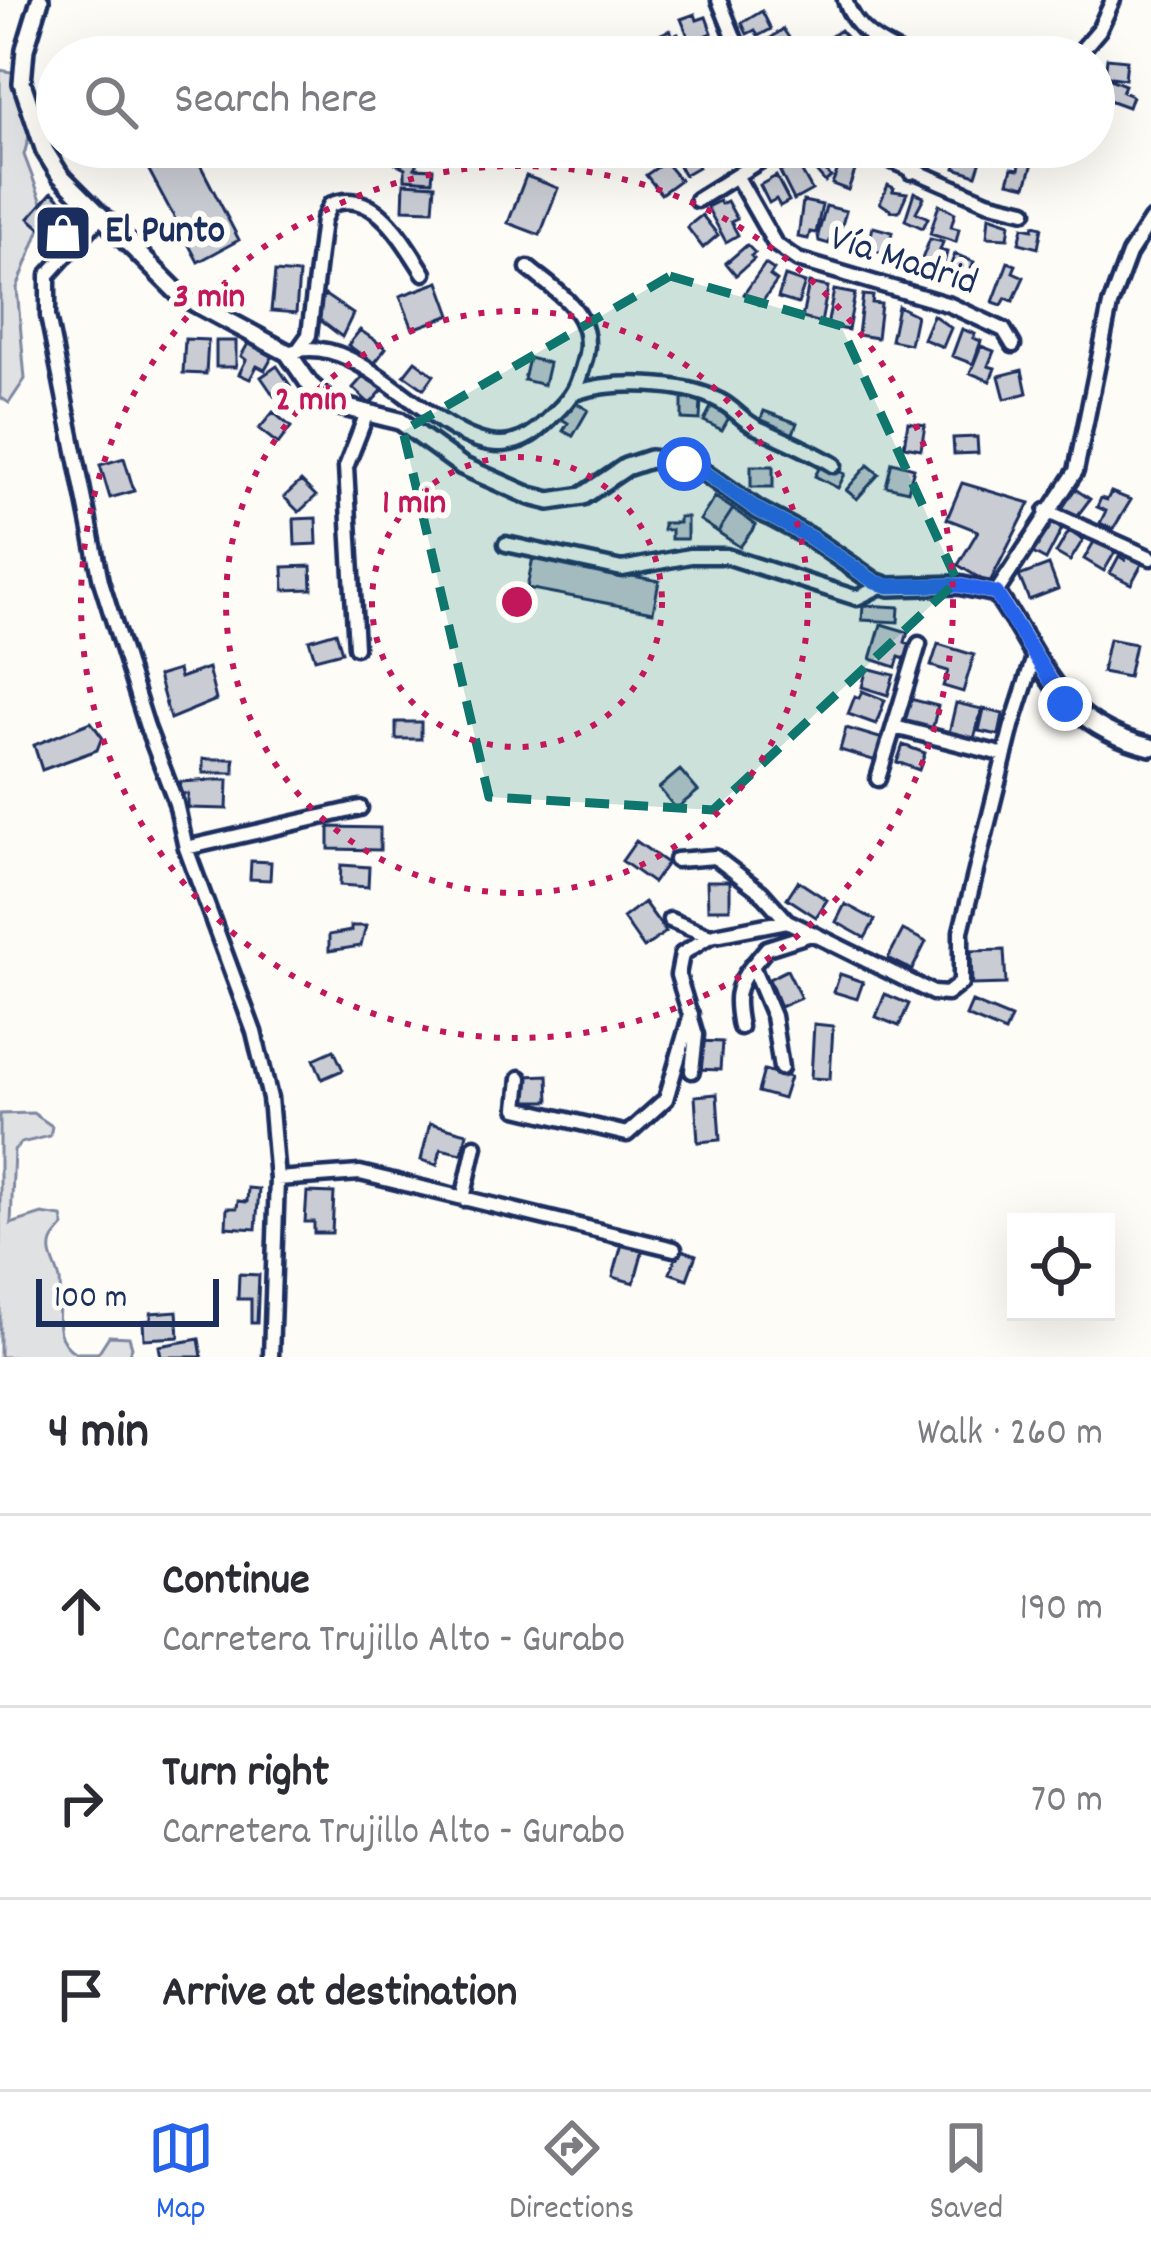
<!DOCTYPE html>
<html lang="en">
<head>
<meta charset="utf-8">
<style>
  body { margin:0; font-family:Dekko,sans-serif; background:#f7f7f7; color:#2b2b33 }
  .controls { position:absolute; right:36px; bottom:36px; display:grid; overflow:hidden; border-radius:0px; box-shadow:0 12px 48px #0002 }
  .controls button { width:108px; height:108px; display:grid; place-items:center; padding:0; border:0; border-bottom:3px solid #e1e1e2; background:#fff; color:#2b2b33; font:60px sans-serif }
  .scale { position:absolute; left:36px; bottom:30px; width:183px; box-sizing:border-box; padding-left:12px; border:6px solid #1b2f5e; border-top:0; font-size:33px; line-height:42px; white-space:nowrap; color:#1b2f5e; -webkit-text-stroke:9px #fdfcf7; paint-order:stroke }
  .stop { position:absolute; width:36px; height:36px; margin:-27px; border:9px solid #2563eb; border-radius:50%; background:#fff }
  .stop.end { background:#2563eb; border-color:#fff; box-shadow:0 3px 12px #0008 }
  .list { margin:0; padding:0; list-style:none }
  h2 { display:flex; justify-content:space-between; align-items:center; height:156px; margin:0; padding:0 48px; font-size:51px }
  h2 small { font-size:39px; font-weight:400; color:#7c7c81 }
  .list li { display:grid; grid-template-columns:78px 1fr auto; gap:36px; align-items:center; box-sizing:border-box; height:192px; padding:0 48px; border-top:3px solid #e1e1e2 }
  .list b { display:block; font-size:45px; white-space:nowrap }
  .list p { margin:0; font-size:39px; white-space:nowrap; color:#7c7c81 }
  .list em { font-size:39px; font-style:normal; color:#7c7c81 }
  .icon { flex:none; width:66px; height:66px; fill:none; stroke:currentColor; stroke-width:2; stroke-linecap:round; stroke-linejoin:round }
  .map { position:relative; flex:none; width:1151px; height:1357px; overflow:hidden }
  .search { position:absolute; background:#fff; box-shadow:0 12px 48px #0002; left:36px; right:36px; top:36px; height:132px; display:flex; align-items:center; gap:30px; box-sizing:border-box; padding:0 42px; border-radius:66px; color:#7c7c81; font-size:45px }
  .sheet { height:732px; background:#fff }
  nav { display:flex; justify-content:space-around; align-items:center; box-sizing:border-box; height:168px; border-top:3px solid #e1e1e2; background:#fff; font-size:33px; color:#7c7c81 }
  nav a { display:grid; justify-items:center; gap:6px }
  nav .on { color:#2563eb }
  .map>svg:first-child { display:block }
  .green { fill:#e0e1e3; stroke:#7e88a0; stroke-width:3 }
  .building { fill:#c9ccd3; stroke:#1b2f5e; stroke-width:3 }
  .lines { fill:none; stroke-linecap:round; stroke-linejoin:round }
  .minor-casing { stroke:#1b2f5e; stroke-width:21 }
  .major-casing { stroke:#1b2f5e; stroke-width:24 }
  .minor { stroke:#fdfcf7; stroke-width:12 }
  .major { stroke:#fdfcf7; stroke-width:15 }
  .route { stroke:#2563eb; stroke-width:15 }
  .marked { fill:#0f766e; fill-opacity:0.2; stroke:#0f766e; stroke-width:9; stroke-dasharray:24 15; stroke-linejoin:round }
  .ring { fill:none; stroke:#c2185b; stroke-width:6; stroke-dasharray:6 12 }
  .labels { text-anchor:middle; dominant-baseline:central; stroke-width:12; stroke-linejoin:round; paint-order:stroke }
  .poi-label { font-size:39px; font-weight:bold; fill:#1b2f5e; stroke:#fdfcf7; text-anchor:start }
  .street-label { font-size:39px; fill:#1b2f5e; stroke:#fdfcf7 }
  .centre { fill:#c2185b; stroke:#fdfcf7; stroke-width:6 }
  .ring-label { font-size:36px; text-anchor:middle; font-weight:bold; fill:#c2185b; stroke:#fdfcf7; stroke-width:12; stroke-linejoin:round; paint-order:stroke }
</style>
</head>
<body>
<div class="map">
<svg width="1151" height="1357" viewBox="0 0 1151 1357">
  <rect width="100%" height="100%" fill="#fdfcf7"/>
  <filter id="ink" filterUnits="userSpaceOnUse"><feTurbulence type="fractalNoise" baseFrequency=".00833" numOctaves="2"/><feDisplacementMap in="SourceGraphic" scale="24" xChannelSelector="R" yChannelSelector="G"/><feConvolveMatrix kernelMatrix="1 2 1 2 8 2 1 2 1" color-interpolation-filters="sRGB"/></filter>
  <g filter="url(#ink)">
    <path class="green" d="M0,70l17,3 13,59 -6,23 22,58 -29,75 8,91 -16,24 -9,-6z
      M33,1113l19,13 -2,10 -29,7 -7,7 -3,74 31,-10 20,3 2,9c-4,6 -10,10 -12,16 -5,13 6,26 8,39 3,25 -13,55 16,72h22l11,-17 20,1 3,10 -4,10h-128v-243z"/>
    <path class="building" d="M762,11l9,18 -13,7 -3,-6 -8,4 -5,-11z
      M695,14l2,6 9,-3 6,16 -10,4 2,7 -11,4 -12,-29z
      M783,29l11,16 -17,12 -7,-5 -7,5 -6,-9z
      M670,30l3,6 5,-2 8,17 -11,6h-6l-10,-22z
      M840,30l8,9 -4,3 3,4 -13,11h-14l-7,-8z
      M1107,58l20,2 -2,19 -20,-3z
      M1105,77l20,8 -3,7 10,4 -4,11 -30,-11z
      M191,147l48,93 -41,22 -61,-114z
      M403,147l18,8 -6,13 18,1 -1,12 -27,-2v-11l-10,-5z
      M687,147l11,20 -14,8 -12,-21z
      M801,147h22l8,9 -11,9 11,12 -6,5 -27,-32z
      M961,150l21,7 -6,18 -21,-7z
      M842,159l14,9 -8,22 -16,-6z
      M1021,160l12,3 -7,23 -18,-4 4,-14 7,1z
      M665,162l15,18 -19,14 -15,-19z
      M797,163l15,27 -18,10 -14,-28z
      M526,176l32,12 -18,47 -32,-12z
      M776,176l13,25 -9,5 -4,-7 -7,4 -9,-18z
      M404,183l31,2 -2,25 -30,-1z
      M888,185l6,3 -1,3 14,2 -8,18h-7l-12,-8z
      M52,192l33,29 -23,26 -33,-29z
      M914,192l10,5 -8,15 12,6 -5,10 -18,-8z
      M719,201l2,3 6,-3 10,18 -6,3 7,13 -12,7 -19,-35z
      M803,201l19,4 -6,28 -6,-1 -2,7 -10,-2z
      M939,204l16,9 -4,14 8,2 -3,13 -26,-8z
      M826,206l20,5 -8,28 -7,-2 -2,7 -10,-3 -1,-6z
      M702,215l16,20 -15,13 -16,-21z
      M989,216l21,7 -2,15 -21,-1z
      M1034,225l8,2 -4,21 -19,-5 4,-16 10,2z
      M873,227l19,5 -5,20h-20z
      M930,239l13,3 -3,8 7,2 -5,19 -8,-2 -2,7 -11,-3 -1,-9z
      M747,245l8,8 -4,3 3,3 -18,16 -10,-12z
      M955,254l19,8 -10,23 -18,-8z
      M1008,262l8,3 -3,7 11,5 -11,24 -7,-3 -4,7 -9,-3z
      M765,264l9,6 -4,6 7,5 -17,24 -16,-11z
      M275,272l24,2 -3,39 -25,-2z
      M785,276l20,7 -7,21 -20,-6z
      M439,282l12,33 -38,14 -13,-33z
      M809,283l19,4 -7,36 -19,-5z
      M834,290l21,4 -7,36 -21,-4z
      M325,295l28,19 -11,23 -26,-20 4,-5 -5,-3z
      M863,295l10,1 -1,7 9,1 -4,34 -19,-3z
      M898,306l18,9 -6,29 -19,-4z
      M933,315l18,13 -8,19 -20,-8z
      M962,329l13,5 -2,4 8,3 -8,23 -21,-8z
      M360,330l26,18 -12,16 -26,-19z
      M185,339l23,1 -2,34 -23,-1z
      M250,340l24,14 -9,16 -8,-4 -7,13 -11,-5 7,-14 -5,-4z
      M216,341h20v26h-20z
      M981,346l13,5 -6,15 7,2 -5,13 -20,-8z
      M529,358l20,5 -5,22 -20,-5z
      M415,361l19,14 -10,14 -20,-14z
      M277,366l13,19 -16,11 -13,-19z
      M369,370l17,16 -16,18 -17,-16z
      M1022,370l5,23 -22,6 -6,-23z
      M682,399h19l-1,21 -18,-1z
      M573,401l15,9 -15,26 -10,-5 5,-8 -8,-5z
      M712,405l19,9 -9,16 -18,-9z
      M764,411l33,12 -5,13 -33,-12z
      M273,412l18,15 -13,17 -19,-15z
      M908,422l17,3 -4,24 -17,-3z
      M977,437l1,16 -24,1 -1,-16z
      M124,458l10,33 -24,7 -10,-33z
      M892,462l22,6 -6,23 -22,-5z
      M822,463l23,11 -7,14 -23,-12z
      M868,465l11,9 -22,25 -11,-9z
      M751,466h22v21h-22z
      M301,481l15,15 -17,16 -15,-15z
      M962,483l68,20 -41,81 -31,-19 20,-34 -31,-12z
      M1075,489l15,10 -12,16 -20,-9z
      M1111,492l20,8 -18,29 -13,-6 6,-12 -9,-4 4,-9 6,2z
      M715,497l18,12 -15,23 -18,-12z
      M733,509l23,16 -16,22 -22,-15z
      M679,517h8v22h-16v-9h-8v-7h16z
      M316,518l1,26 -22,1 -1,-26z
      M1047,521l15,8 -16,31 -15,-8z
      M1069,531l14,9 -13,21 -14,-8z
      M1095,540l20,12 -11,19 -20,-12z
      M1127,555l15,9 -11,20 -21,-11 9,-17 6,4z
      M533,557l126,24 -6,31 -126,-24z
      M1049,565l9,24 -29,11 -10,-24z
      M311,566l1,23 -28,1 -1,-23z
      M863,605l36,2 -1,15 -36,-2z
      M881,624l27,8 -3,10 5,2 -5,15 -6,-2 -3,10 -25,-8z
      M336,632l6,20 -27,7 -6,-19z
      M1109,639l26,5 -7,33 -26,-5z
      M938,644l36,11 -11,37 -20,-6 5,-15 -17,-5z
      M208,668l8,32 -46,19 -12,-43 20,-6 2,8z
      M867,668l27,7 -6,20 -26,-8z
      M862,691l23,9 -9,24 -28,-10 7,-18 4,2z
      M910,699l28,7 -6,24 -29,-8z
      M956,703l26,6 -8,30 -25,-6z
      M984,709l19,5 -4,21 -20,-4z
      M91,722l11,15 -5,13 -55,20 -8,-25z
      M396,722h25v17h-25z
      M846,728l37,11 -7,22 -36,-11z
      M903,745l22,8 -6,17 -22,-8z
      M203,759h31v14h-31z
      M680,770l18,21 -22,18 -17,-21z
      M214,780h14l-1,29 -39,-1v-14h-9l1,-12z
      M329,827l51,1v22l-51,-1z
      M636,841l31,22 -14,20 -31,-22z
      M251,861l20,1 -1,18 -20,-1z
      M341,865l28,2 -1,20 -28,-2z
      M707,881h23v28h-22z
      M798,881l29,19 -11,17 -29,-19z
      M644,902l22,30 -22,16 -21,-30z
      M845,904l30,16 -10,18 -29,-16z
      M351,926h15l-5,20 -32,5v-16l22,-4z
      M903,930l23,12 -14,28 -24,-12z
      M1004,950l2,34 -34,1 -1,-34z
      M787,970l14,28 -21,9 -11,-28z
      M840,974l23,8 -6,17 -23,-7z
      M885,994l24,10 -10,22 -23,-9z
      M972,1002l39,16 -6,14 -39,-16z
      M814,1024l19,2 -3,53 -19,-1z
      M697,1041l25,1 -2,28 -25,-1z
      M334,1050l9,20 -21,9 -8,-20z
      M764,1070l26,7 -7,22 -25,-7z
      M548,1075l1,26h-23v-25z
      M717,1094l3,46 -22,2 -3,-46z
      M430,1123l37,10 -5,21 -21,-5 -4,16 -16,-5z
      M248,1188l11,1 -3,40 -30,-2 1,-19h10l1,-7 9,1z
      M307,1192l27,1 -2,40h-18v-11h-9z
      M623,1240l21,6 -10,37 -21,-6z
      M679,1249l17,6 -9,24 -17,-6z
      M239,1274l20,1 -2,48h-6v-24h-13z
      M177,1311l2,26 -35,2 -1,-18 8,-1v-7z
      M199,1339l3,18h-41l-2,-11z"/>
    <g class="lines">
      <g class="minor-casing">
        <path id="minor" d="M719,0l23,57
          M845,0c10,31 35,44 63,57
          M1076,57l23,-27 14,-30
          M860,147l127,55 38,9
          M911,172l10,-25
          M737,177l38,67 23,16 152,45 54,25 9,15
          M697,200l85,-53
          M102,215l-54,60v41l53,265 46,146 29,76 10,45 68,184 16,66 7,81 -6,178
          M299,349l10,-14 14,-115 7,-15c44,-19 73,36 94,68
          M288,353c89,-33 176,150 256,71 13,-13 28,-25 34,-43 8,-23 14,-39 3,-62 -11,-21 -35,-36 -53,-51
          M574,393c39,-13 109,-12 146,8 14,7 24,21 38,27 27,12 51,22 76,37
          M1046,511l105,47
          M506,544l116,25 68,-13h36l131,42 26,-13
          M996,593l80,-122 34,-166 19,-51 22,-34
          M356,647l-10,-180 21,-54
          M894,727l111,28
          M878,779l41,-135
          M186,848l174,-40
          M676,860l39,-3 46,35 26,29
          M670,920l40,16
          M740,1027c-5,-26 -6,-40 12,-61
          M781,1068l-8,-52 -21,-50 15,-18 44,-14
          M692,1071l4,-36 -18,-60 4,-21 28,-18 77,-15 146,72 14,1 14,-11v-52l51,-205 23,-72
          M520,1078l-3,30 110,26 39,-35 25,-85
          M277,1179l83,-6 314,76
          M463,1199l12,-53"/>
      </g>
      <g class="major-casing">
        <path id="major" d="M40,0l-15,49 -3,34 23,68 15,24 120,120 108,58 22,32 22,19 68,17 62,45 68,30 20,5 33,-5 43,-29 24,-8 34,4 20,9 54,38 53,28 64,44 14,5 69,-2 38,8c51,73 60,131 155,154"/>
      </g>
      <use href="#minor" class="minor"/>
      <use href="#major" class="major"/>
    </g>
  </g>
  <g class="lines" filter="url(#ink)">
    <path class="route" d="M684,464l20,8 54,38 53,28 64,44 14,4 69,-1 38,8 69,111"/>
  </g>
  <path class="marked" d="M670,276l171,50 116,255 -244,229 -224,-13 -86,-366z"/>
  <g class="ring">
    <circle cx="517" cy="602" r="145"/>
    <circle cx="517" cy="602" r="291"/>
    <circle cx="517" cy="602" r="436"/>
  </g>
  <defs>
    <g id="shop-square" transform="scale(3)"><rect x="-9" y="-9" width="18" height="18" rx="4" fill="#1b2f5e" stroke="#fdfcf7"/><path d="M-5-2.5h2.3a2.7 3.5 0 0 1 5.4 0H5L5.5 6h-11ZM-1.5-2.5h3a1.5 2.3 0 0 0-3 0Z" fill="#fff"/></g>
  </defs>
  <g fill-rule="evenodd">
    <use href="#shop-square" x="63" y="233"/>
  </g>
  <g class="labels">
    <g class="poi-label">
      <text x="105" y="233">El Punto</text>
    </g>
    <g class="street-label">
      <text transform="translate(903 263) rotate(18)">Vía Madrid</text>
    </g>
  </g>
  <circle cx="517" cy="602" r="18" class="centre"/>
  <g class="ring-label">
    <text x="209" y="306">3 min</text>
    <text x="311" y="409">2 min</text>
    <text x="414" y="512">1 min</text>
  </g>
</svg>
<div class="controls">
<button><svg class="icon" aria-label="locate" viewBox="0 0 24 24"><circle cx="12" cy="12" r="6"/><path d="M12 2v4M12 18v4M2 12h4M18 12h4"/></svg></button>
</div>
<div class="scale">100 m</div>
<div class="stop" style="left:684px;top:464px"></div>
<div class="stop end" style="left:1065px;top:704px"></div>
<div class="search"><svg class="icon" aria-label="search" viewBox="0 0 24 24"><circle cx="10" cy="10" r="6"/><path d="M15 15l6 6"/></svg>Search here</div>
</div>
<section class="sheet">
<h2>4 min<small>Walk · 260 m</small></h2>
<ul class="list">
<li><svg class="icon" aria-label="ahead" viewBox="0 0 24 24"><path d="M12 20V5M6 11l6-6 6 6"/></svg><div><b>Continue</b><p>Carretera Trujillo Alto - Gurabo</p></div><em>190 m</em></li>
<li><svg class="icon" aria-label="right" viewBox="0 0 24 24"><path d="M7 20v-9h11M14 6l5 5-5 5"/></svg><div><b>Turn right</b><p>Carretera Trujillo Alto - Gurabo</p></div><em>70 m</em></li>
<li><svg class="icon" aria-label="arrive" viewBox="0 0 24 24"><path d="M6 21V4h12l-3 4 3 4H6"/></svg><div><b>Arrive at destination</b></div></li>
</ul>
</section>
<nav>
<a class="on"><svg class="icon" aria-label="map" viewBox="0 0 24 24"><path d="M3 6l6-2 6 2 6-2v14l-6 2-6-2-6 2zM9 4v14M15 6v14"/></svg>Map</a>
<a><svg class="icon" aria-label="directions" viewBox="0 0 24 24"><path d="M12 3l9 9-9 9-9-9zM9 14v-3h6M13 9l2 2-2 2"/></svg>Directions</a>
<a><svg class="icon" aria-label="saved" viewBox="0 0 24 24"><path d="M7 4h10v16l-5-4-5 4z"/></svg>Saved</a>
</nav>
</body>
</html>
